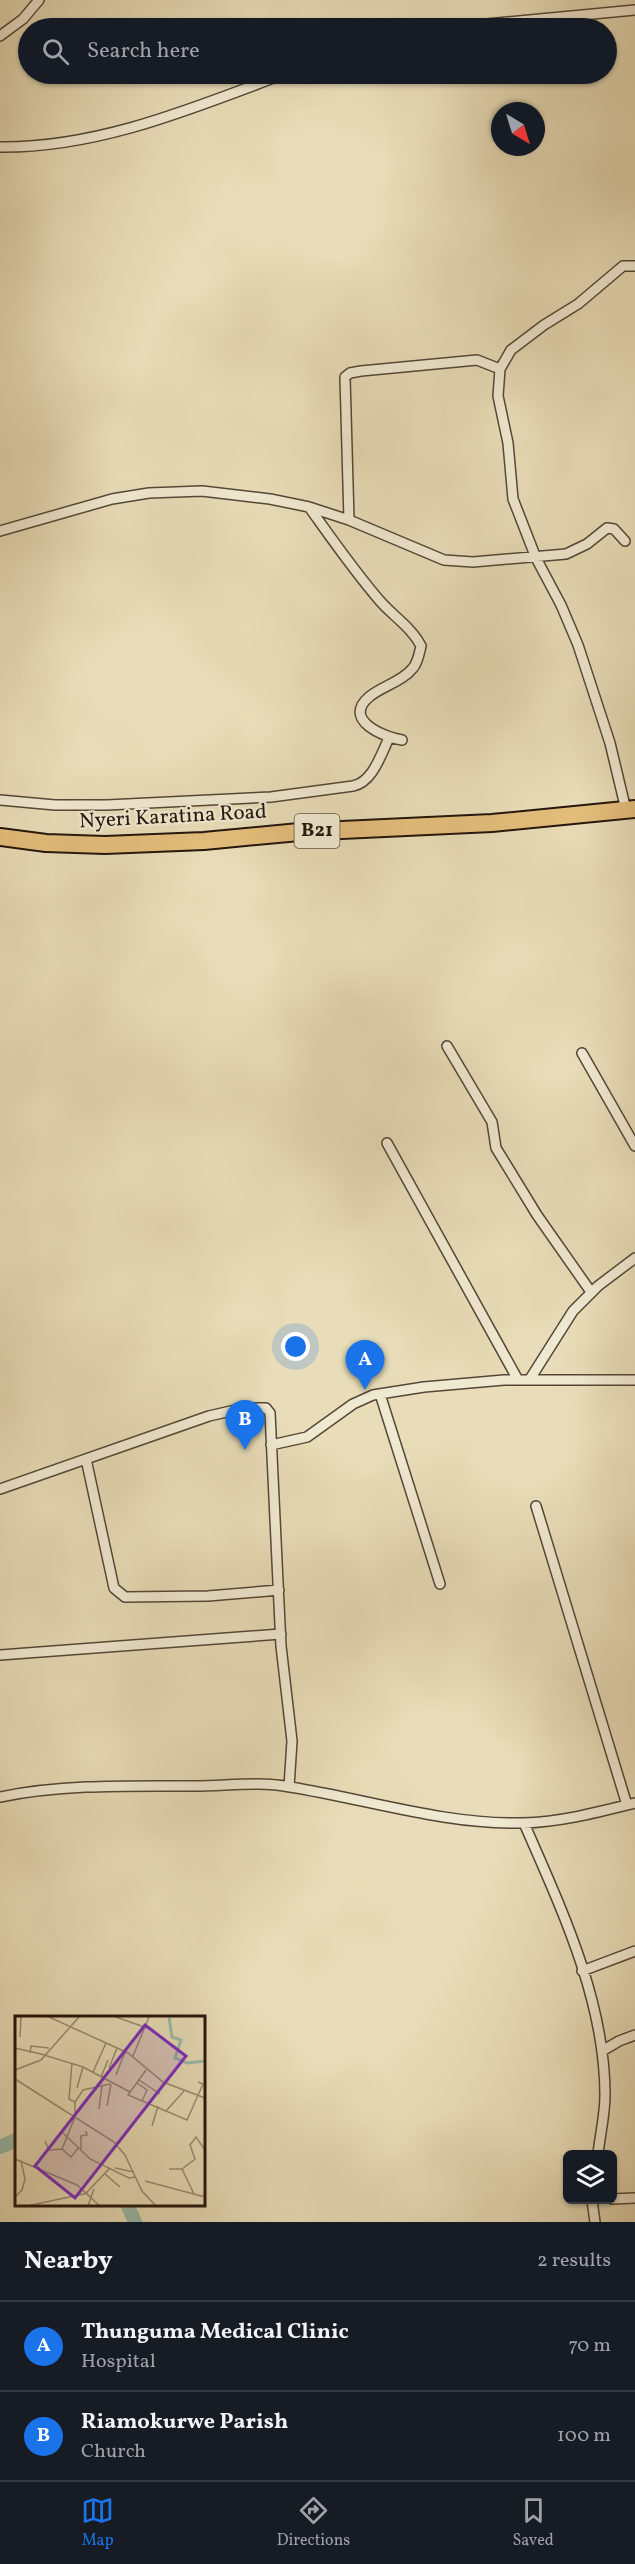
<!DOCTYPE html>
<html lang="en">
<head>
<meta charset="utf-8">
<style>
  body { margin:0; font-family:Vollkorn,serif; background:#20242c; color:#f1f3f6 }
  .controls { position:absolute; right:18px; bottom:18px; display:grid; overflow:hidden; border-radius:9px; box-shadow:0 2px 4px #0004 }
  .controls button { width:54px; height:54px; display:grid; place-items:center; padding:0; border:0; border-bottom:2px solid #363941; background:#171b24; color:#f1f3f6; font:30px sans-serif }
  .compass { position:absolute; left:491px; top:102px; width:54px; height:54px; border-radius:50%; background:#171b24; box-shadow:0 2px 4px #0004; rotate:142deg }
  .you { position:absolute; left:296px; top:1347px; width:21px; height:21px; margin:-15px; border:4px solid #fff; border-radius:50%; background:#1a73e8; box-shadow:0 0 0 9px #1a73e833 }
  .badge { display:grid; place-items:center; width:39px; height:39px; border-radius:50%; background:#1a73e8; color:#fff; font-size:20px; font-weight:700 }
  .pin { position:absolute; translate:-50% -50px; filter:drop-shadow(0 2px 3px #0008) }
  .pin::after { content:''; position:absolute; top:32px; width:21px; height:18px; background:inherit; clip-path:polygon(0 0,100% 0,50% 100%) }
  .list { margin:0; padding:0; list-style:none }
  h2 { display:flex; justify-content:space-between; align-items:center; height:78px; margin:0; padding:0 24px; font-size:26px }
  h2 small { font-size:20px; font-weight:400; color:#9ea1a6 }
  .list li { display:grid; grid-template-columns:39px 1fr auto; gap:18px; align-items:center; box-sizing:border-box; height:90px; padding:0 24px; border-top:2px solid #363941 }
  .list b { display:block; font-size:22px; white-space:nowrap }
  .list p { margin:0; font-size:20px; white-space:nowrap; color:#9ea1a6 }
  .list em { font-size:20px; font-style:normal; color:#9ea1a6 }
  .icon { flex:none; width:33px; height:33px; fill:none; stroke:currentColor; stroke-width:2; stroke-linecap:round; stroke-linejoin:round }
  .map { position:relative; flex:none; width:635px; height:2222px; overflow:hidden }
  .search { position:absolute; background:#171b24; box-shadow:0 2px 4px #0004; left:18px; right:18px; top:18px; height:66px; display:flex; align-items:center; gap:15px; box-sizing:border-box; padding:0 21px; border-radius:33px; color:#9ea1a6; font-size:22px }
  .sheet { height:258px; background:#171b24 }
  nav { display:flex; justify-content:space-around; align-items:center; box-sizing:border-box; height:84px; border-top:2px solid #363941; background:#171b24; font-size:16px; color:#9ea1a6 }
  nav a { display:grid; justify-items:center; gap:3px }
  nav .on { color:#1a73e8 }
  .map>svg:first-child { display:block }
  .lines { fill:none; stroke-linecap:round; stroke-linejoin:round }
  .river { stroke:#98bcab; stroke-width:14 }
  .street-casing { stroke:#544737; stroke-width:12 }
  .highway-casing { stroke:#23150c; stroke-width:20 }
  .street { stroke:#f0e9d1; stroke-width:9 }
  .highway { stroke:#e4be7c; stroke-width:16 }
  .labels { text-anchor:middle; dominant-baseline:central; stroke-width:4.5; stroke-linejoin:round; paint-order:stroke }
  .shield { fill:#f0e9d1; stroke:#605547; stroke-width:1.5 }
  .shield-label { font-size:20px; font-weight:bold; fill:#23150c }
  .street-label { font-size:21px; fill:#23150c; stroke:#f0e9d1 }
  .inset-river { fill:none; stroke:#98bcab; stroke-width:3 }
  .inset-road { fill:none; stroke:#998d73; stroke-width:1.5 }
  .view { fill:#7b2cbf; fill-opacity:0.15; stroke:#7b2cbf; stroke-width:3 }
  .inset-edge { fill:none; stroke:#23150c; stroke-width:3 }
</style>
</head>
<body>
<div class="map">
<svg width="635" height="2222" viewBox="0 0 635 2222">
  <rect width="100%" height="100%" fill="#e8ddb8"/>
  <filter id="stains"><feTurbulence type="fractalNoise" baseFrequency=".00333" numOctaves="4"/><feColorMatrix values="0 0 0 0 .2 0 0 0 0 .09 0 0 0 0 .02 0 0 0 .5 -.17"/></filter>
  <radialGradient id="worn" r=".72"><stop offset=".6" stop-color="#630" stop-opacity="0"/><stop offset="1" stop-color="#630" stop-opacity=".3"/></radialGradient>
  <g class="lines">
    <path class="river" d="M0,2147l16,-7
      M128,2206l7,16"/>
    <g class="street-casing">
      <path id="street" d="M443,28l192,-18
        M0,36l23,-17 16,-19
        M0,147c99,1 193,-39 284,-73
        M309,507c23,32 45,64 71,94 13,15 32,27 41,45 -2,8 -3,16 -8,22 -11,14 -31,18 -44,29 -27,23 15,40 33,43
        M349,520l-4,-143 5,-4 11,-2 116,-11 23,9
        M0,531l112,-32 37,-6 53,-2 68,8 39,8 40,13 95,40 29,2 93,-8 21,-10 20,-16 7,1 11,12
        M0,800l55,5h52l164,-8 82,-11c20,-4 28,-32 36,-48
        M626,810l-16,-67 -32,-98 -17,-40 -25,-47 -23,-59 -5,-56 -10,-47 2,-27 11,-19 33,-25 34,-21 45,-38h12
        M447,1046l45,76 4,26 41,67 54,77
        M582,1053l53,93
        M387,1143l131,237
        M530,1379l43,-68 25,-25 37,-28
        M380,1394l60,190
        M271,1445l36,-8 46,-33 20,-9 51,-8 80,-7h131
        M86,1459l28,129 11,9 83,-1 71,-6
        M0,1489l209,-73 35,-8h22l4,5 11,233 11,95 -3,46
        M536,1506l91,299
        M0,1655l281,-21
        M0,1797c64,-13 130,-11 195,-11 32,0 63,-5 95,1 76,12 155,38 233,36 38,-1 76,-11 112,-20
        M524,1823c37,85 81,177 81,272 0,20 -5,40 -7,59
        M582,1971l53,-20
        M602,2051l17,-10 16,-6
        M612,2199l23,-1
        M592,2200l3,22"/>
    </g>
    <g class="highway-casing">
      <path id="highway" d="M0,837l46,6 59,2 99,-4 95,-9 193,-9 143,-14"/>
    </g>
    <use href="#street" class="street"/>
    <use href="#highway" class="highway"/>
  </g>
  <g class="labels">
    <rect class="shield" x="294.5" y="814" width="45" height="34" rx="4.5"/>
    <g class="shield-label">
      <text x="317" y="831">B21</text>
    </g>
    <g class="street-label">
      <text transform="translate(173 817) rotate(-3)">Nyeri Karatina Road</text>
    </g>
  </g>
  <g transform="translate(15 2016)">
    <rect width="190" height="190" fill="#e8ddb8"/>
    <path class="inset-river" d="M154,1l3,20 9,3 -6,18 12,5 18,-2"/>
    <path class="inset-road" d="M34,1l79,36 35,29 42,16M101,1l31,11M5,21l1,-20M0,32l30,7M15,37l1,-7 18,2M29,39l39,12 47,25M118,40l16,-39M57,47l-3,36 6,3M94,52l8,-20M0,54l26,-10 38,-43M131,54l-18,25 59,25 16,-36 -5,-2M78,56l13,-29M101,59l9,-23M86,61l7,-17M0,63l99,63 11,13 17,36 14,15M124,64l21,14M122,67l10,7 -5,11M62,72l6,-21M92,90l4,-22M84,93l3,-23M151,95l18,-20M60,99v-13l8,-12 27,-6M137,110l6,-20M47,116l28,27 39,19 6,-1M30,125l4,9 13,-1 9,8 8,-10M47,133l13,-32M66,133v-13l6,-1 -1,-4M0,143l62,26 23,21M100,152l19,4M154,153h13l13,-10 -5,-14 6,-8 9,13M167,153l12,25M90,158l15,13M130,165l60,16M72,176l23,-24M0,181l7,-7 3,-11 -4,-18M12,190l61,-13M73,190l6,-17"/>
    <path class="view" d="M130,9l41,31 -111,142 -40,-32z"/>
    <rect width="190" height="190" class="inset-edge"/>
  </g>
  <rect width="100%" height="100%" filter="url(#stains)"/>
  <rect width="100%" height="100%" fill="url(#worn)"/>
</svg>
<div class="controls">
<button><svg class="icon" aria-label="layers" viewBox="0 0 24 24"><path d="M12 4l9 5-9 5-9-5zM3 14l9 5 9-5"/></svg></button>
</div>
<svg class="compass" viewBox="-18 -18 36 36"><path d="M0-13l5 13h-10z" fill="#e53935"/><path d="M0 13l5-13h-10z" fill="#9ea1a6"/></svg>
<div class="you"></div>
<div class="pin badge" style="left:365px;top:1390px">A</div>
<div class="pin badge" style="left:245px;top:1450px">B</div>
<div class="search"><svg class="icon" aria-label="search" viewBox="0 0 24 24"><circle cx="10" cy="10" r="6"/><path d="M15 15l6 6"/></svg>Search here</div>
</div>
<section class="sheet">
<h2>Nearby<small>2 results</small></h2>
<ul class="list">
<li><span class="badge">A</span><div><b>Thunguma Medical Clinic</b><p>Hospital</p></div><em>70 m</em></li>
<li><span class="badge">B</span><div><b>Riamokurwe Parish</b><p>Church</p></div><em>100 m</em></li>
</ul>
</section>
<nav>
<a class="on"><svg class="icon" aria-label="map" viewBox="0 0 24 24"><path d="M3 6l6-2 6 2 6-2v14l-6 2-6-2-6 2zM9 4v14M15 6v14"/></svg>Map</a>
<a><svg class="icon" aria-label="directions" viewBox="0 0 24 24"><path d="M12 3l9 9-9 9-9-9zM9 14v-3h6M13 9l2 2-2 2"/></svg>Directions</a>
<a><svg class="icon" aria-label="saved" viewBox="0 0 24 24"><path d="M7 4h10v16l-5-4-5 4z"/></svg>Saved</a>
</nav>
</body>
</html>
